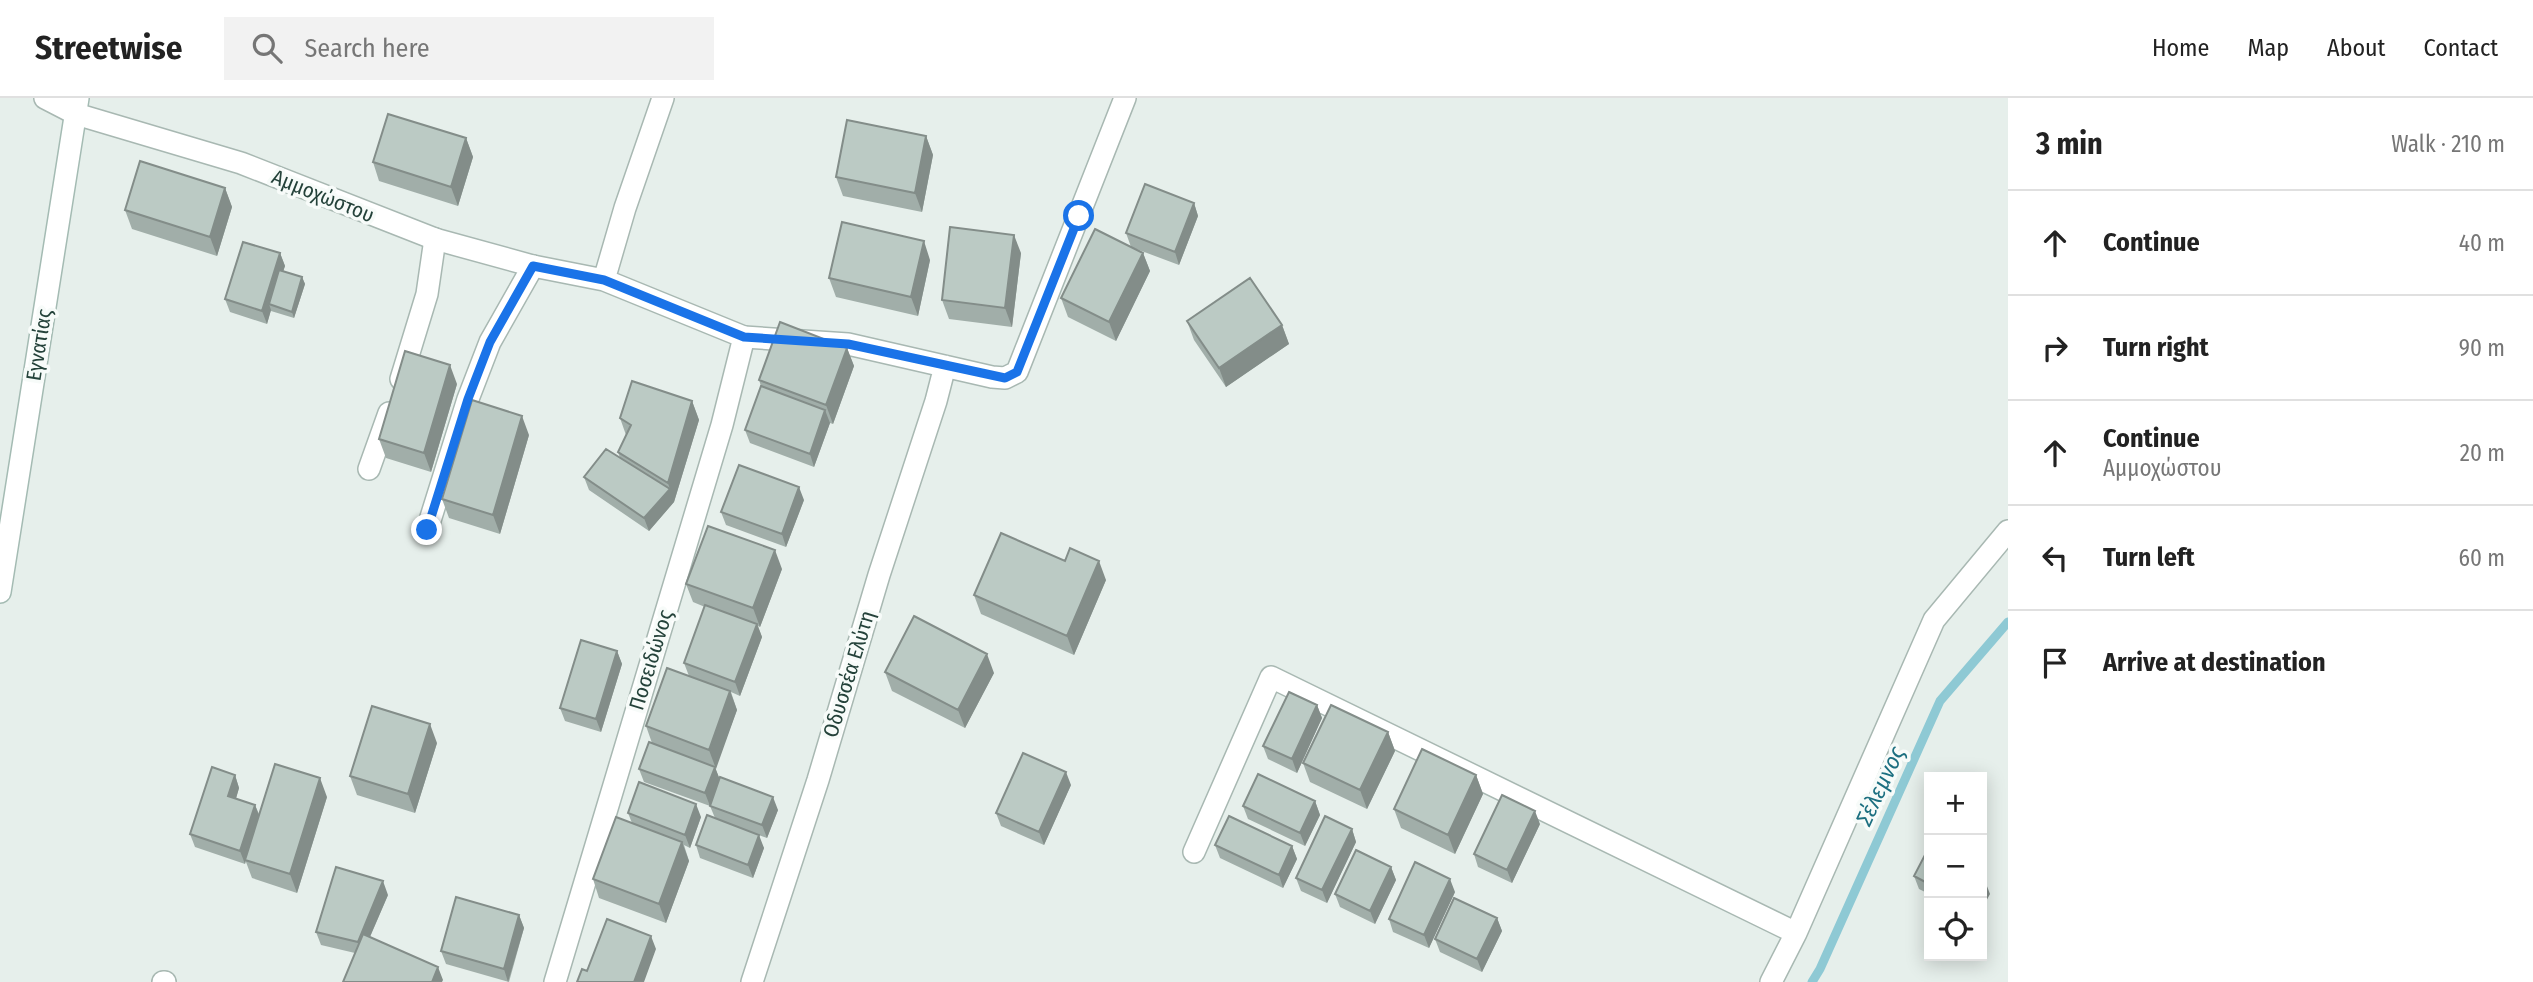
<!DOCTYPE html>
<html lang="en">
<head>
<meta charset="utf-8">
<style>
  body { margin:0; font-family:"Fira Sans Condensed",sans-serif; background:#f2f2f2; color:#222 }
  .controls { position:absolute; right:21px; bottom:21px; display:grid; overflow:hidden; border-radius:0px; box-shadow:0 4px 18px #0003 }
  .controls button { width:63px; height:63px; display:grid; place-items:center; padding:0; border:0; border-bottom:2px solid #e0e0e0; background:#fff; color:#222; font:35px sans-serif }
  .stop { position:absolute; width:21px; height:21px; margin:-16px; border:5px solid #1a73e8; border-radius:50%; background:#fff }
  .stop.end { background:#1a73e8; border-color:#fff; box-shadow:0 2px 7px #0008 }
  .list { margin:0; padding:0; list-style:none }
  h2 { display:flex; justify-content:space-between; align-items:center; height:91px; margin:0; padding:0 28px; font-size:30px }
  h2 small { font-size:23px; font-weight:400; color:#767676 }
  .list li { display:grid; grid-template-columns:46px 1fr auto; gap:21px; align-items:center; box-sizing:border-box; height:105px; padding:0 28px; border-top:2px solid #e0e0e0 }
  .list b { display:block; font-size:26px; white-space:nowrap }
  .list p { margin:0; font-size:23px; white-space:nowrap; color:#767676 }
  .list em { font-size:23px; font-style:normal; color:#767676 }
  .icon { flex:none; width:38px; height:38px; fill:none; stroke:currentColor; stroke-width:2; stroke-linecap:round; stroke-linejoin:round }
  .map { position:relative; flex:none; width:2008px; height:884px; overflow:hidden }
  header { display:flex; align-items:center; gap:42px; box-sizing:border-box; height:98px; padding:0 35px; background:#fff; border-bottom:2px solid #e0e0e0 }
  header strong { font-size:33px }
  nav { display:flex; gap:38px; margin-inline-start:auto; font-size:24px }
  .search { width:490px; height:63px; background:#f2f2f2; display:flex; align-items:center; gap:18px; box-sizing:border-box; padding:0 24px; border-radius:0px; color:#767676; font-size:26px }
  main { display:flex }
  aside { flex:1; background:#fff }
  .map>svg:first-child { display:block }
  .lines { fill:none; stroke-linecap:round; stroke-linejoin:round }
  .stream { stroke:#8ec9d4; stroke-width:9 }
  .minor-casing { stroke:#a8b8b2; stroke-width:24 }
  .tertiary-casing { stroke:#a8b8b2; stroke-width:24 }
  .secondary-casing { stroke:#a4bbb3; stroke-width:24 }
  .minor { stroke:#fff; stroke-width:21 }
  .tertiary { stroke:#fff; stroke-width:21 }
  .secondary { stroke:#fff; stroke-width:21 }
  .wall { fill:#a1aea9 }
  .shaded-wall { fill:#838d89 }
  .building { fill:#bbcac4; stroke:#838d89; stroke-width:2 }
  .route { stroke:#1a73e8; stroke-width:9 }
  .labels { text-anchor:middle; dominant-baseline:central; stroke-width:7; stroke-linejoin:round; paint-order:stroke }
  .street-label { font-size:21px; fill:#24423a; stroke:#f7fbf9 }
  .water-label { font-size:23px; font-style:italic; fill:#1c6f80; stroke:#f7fbf9 }
</style>
</head>
<body>
<header>
<strong>Streetwise</strong>
<div class="search"><svg class="icon" aria-label="search" viewBox="0 0 24 24"><circle cx="10" cy="10" r="6"/><path d="M15 15l6 6"/></svg>Search here</div>
<nav><a>Home</a><a>Map</a><a>About</a><a>Contact</a></nav>
</header>
<main>
<div class="map">
<svg width="2008" height="884" viewBox="0 0 2008 884">
  <rect width="100%" height="100%" fill="#e6efeb"/>
  <g class="lines">
    <path class="stream" d="M1812,884l8,-13 120,-268 68,-79"/>
    <g class="minor-casing">
      <path id="minor" d="M45,0l31,16
        M744,239l104,7 144,33 13,1 12,-6 108,-274
        M401,281l26,-85 8,-55
        M369,371l20,-56
        M427,432l41,-131 22,-57 43,-76
        M1194,754l77,-175 525,256
        M163,884h2
        M752,884l66,-202 61,-205 57,-174 9,-35
        M1771,884l25,-49 138,-313 74,-89"/>
    </g>
    <g class="tertiary-casing">
      <path id="tertiary" d="M76,16l165,49 194,76 98,27 71,14 140,57 -22,88 -167,557
        M604,182l21,-72 38,-110"/>
    </g>
    <g class="secondary-casing">
      <path id="secondary" d="M0,494l78,-494"/>
    </g>
    <use href="#minor" class="minor"/>
    <use href="#tertiary" class="tertiary"/>
    <use href="#secondary" class="secondary"/>
  </g>
  <path class="wall" d="M926,38l7,19 -11,57 -79,-16 -7,-19z
    M466,40l7,19 -15,49 -79,-25 -6,-19z
    M225,90l7,19 -15,49 -85,-27 -7,-19z
    M1194,105l4,13 -19,49 -48,-18 -5,-14z
    M280,155l5,13 -2,5 19,6 3,7 -11,34 -23,-7v-1l-4,14 -37,-12 -5,-13z
    M1021,155l-9,74 -63,-8 -7,-19z
    M1143,155l7,18 -34,70 -48,-24 -7,-19z
    M930,162l-12,56 -82,-19 -7,-19z
    M1187,223l95,4 7,19 -63,43 -32,-47z
    M847,250l7,18 -21,58 -3,-1 -16,44 -64,-24 -5,-13 16,-44 -2,-6z
    M457,286l-26,88 -45,-14 -7,-19z
    M692,303l7,19 -25,82 -25,29 -60,-41 -5,-13 36,-19 -2,-6 8,-17 -6,-17z
    M529,337l-29,99 -51,-16 -7,-19z
    M804,402l-18,47 -60,-22 -5,-13z
    M1065,463l41,19 -32,75 -93,-41 -7,-19z
    M782,471l-22,58 -2,-1 4,11 -22,59 -9,-4 6,18 -22,58 5,12 58,30 -11,28 -11,-4 8,14 -11,30 -53,-20 -4,-13 19,-27 -5,-12 -66,-24 -5,-13 13,-26 -6,-17 43,-50 -5,-13 21,-56 -12,-5 -7,-18z
    M617,553l5,13 -21,68 -36,-11 -5,-13z
    M885,574l109,1 -29,55 -73,-37z
    M1317,607l5,13 -25,55 -29,-14 -5,-13z
    M1388,634l7,19 -28,58 -57,-27 -7,-19z
    M437,645l-22,70 -58,-18 -7,-19z
    M235,677l4,13 -3,10 19,7 4,9 68,-17 -30,96 -45,-15 -6,-16 -1,2 -50,-17 -5,-13z
    M1476,677l7,19 -28,60 -54,-26 -7,-19z
    M1071,687l-27,60 -43,-19 -5,-13z
    M1315,703l5,14 -15,31 -57,-27 -5,-13z
    M628,715l73,4 -11,31 -6,-3 5,16 -23,62 -67,-25 -6,-19 39,-56z
    M1540,726l-28,59 -34,-16 -4,-13z
    M1352,731l4,13 -29,61 -26,-12 -5,-13z
    M1215,747l77,1 5,13 -14,29 -63,-30z
    M1929,754v42l-10,-5 -5,-13z
    M1391,769l5,13 -21,44 -35,-17 -5,-13z
    M1455,794l-26,56 -36,-16 -4,-13z
    M388,797l-18,42 73,43 -88,-27 -34,-8 -5,-13z
    M519,817l5,13 -15,54 -63,-18 -5,-13z
    M1497,820l5,13 -20,41 -42,-20 -5,-13z"/>
  <path class="shaded-wall" d="M926,38l7,19 -11,57 -7,-19z
    M466,40l7,19 -15,49 -7,-19z
    M225,90l7,19 -15,49 -7,-19z
    M1194,105l4,13 -19,49 -4,-13z
    M1014,137l7,18 -9,74 -7,-19z
    M924,143l6,19 -12,56 -7,-19z
    M280,155l5,13 -13,39 -3,-1 2,6 -4,14 -5,-13z
    M1143,155l7,18 -34,70 -7,-19z
    M302,179l3,7 -11,34 -2,-6z
    M1282,227l7,19 -63,43 -7,-19z
    M847,250l7,18 -21,58 -7,-19z
    M450,267l7,19 -26,88 -7,-19z
    M692,303l7,19 -25,82 -6,-19z
    M825,312l5,13 -16,44 -4,-13z
    M522,318l7,19 -29,99 -7,-19z
    M799,389l5,13 -18,47 -4,-13z
    M670,391l4,13 -25,29 -5,-13z
    M775,452l7,19 -22,58 -7,-19z
    M1099,463l7,19 -32,75 -7,-19z
    M757,526l5,13 -22,59 -5,-14z
    M617,553l5,13 -21,68 -5,-13z
    M987,556l7,19 -29,55 -7,-18z
    M730,593l7,19 -21,59 -7,-19z
    M1317,607l5,13 -25,55 -5,-14z
    M430,626l7,19 -22,70 -7,-19z
    M1388,634l7,19 -28,58 -7,-19z
    M715,669l5,13 -10,26 -5,-13z
    M1066,674l5,13 -27,60 -5,-13z
    M235,677l4,13 -6,21 -5,-13z
    M1476,677l7,19 -28,60 -7,-19z
    M320,680l7,19 -30,96 -7,-19z
    M773,699l5,13 -11,28 -5,-13z
    M1315,703l5,14 -15,31 -5,-13z
    M696,706l5,13 -11,31 -5,-13z
    M255,707l5,13 -15,42v4l-5,-13z
    M1535,713l5,13 -28,59 -5,-13z
    M1352,731l4,13 -29,61 -5,-13z
    M759,737l5,13 -11,30 -5,-13z
    M682,744l7,19 -23,62 -7,-19z
    M1292,748l5,13 -14,29 -4,-13z
    M1391,769l5,13 -21,44 -5,-13z
    M1450,781l5,13 -26,56 -5,-13z
    M383,783l5,14 -26,60 -4,-13z
    M1985,783l5,13 -8,15v-22z
    M519,817l5,13 -16,54 -4,-13z
    M1497,820l5,13 -20,41 -5,-13z
    M651,838l5,13 -12,33h-10z
    M438,869l5,13 -1,2h-10z"/>
  <path class="building" d="M388,16l78,24 -15,49 -78,-25z
    M847,22l79,16 -11,57 -79,-16z
    M140,63l85,27 -15,49 -85,-27z
    M1145,86l49,19 -19,49 -49,-19z
    M842,124l82,19 -13,56 -82,-19z
    M950,129l64,8 -9,73 -63,-8z
    M1095,131l48,24 -34,69 -48,-24z
    M243,144l37,11 -18,58 -37,-12z
    M279,172l23,7 -10,35 -23,-8z
    M1250,180l32,47 -63,43 -32,-47z
    M780,224l67,26 -21,57 -67,-25z
    M405,253l45,14 -26,88 -45,-14z
    M632,283l60,20 -24,82 -50,-31 13,-27 -11,-7z
    M761,288l64,24 -15,44 -65,-24z
    M472,302l50,16 -29,99 -51,-16z
    M606,351l64,40 -26,29 -60,-41z
    M739,367l60,22 -17,47 -61,-22z
    M708,428l67,24 -22,58 -67,-24z
    M1001,435l64,28 5,-13 29,13 -32,75 -93,-41z
    M705,507l52,19 -22,58 -51,-19z
    M914,518l73,38 -29,56 -73,-38z
    M581,542l36,11 -21,68 -36,-11z
    M667,570l63,23 -21,59 -63,-24z
    M1289,594l28,13 -25,54 -29,-13z
    M1331,607l57,27 -28,58 -57,-27z
    M372,608l58,18 -22,70 -58,-18z
    M649,644l66,25 -10,26 -66,-24z
    M1422,651l54,26 -28,60 -54,-26z
    M1023,655l43,19 -27,60 -43,-19z
    M275,666l45,14 -30,96 -45,-14z
    M212,669l23,8 -7,21 27,9 -15,46 -50,-17z
    M1258,676l57,27 -15,32 -57,-27z
    M720,679l53,20 -11,28 -52,-19z
    M639,684l57,22 -11,31 -57,-22z
    M1502,697l33,16 -28,59 -33,-16z
    M707,717l52,20 -11,30 -52,-20z
    M1229,718l63,30 -13,29 -64,-30z
    M1325,718l27,13 -30,61 -26,-12z
    M616,719l66,25 -23,62 -66,-25z
    M1356,752l35,17 -21,44 -35,-17z
    M1927,753l2,1v32l-15,-8z
    M1415,764l35,17 -26,56 -35,-16z
    M336,769l47,14 -25,61 -42,-10z
    M456,799l63,18 -15,54 -63,-18z
    M1454,800l43,20 -20,41 -42,-20z
    M607,821l44,17 -17,46h-57l5,-13 5,2z
    M363,836l75,33 -6,15h-89z"/>
  <g class="lines">
    <path class="route" d="M427,432l41,-131 22,-57 43,-76 71,14 140,57 104,7 157,34 12,-6 62,-156"/>
  </g>
  <g class="labels">
    <g class="street-label">
      <text transform="translate(323 98) rotate(22)">Αμμοχώστου</text>
      <text transform="translate(39 247) rotate(-81)">Εγνατίας</text>
      <text transform="translate(651 562) rotate(-73)">Ποσειδώνος</text>
      <text transform="translate(849 576) rotate(-73)">Οδυσσέα Ελύτη</text>
    </g>
    <g class="water-label">
      <text transform="translate(1880 688) rotate(-65)">Σέλεμνος</text>
    </g>
  </g>
</svg>
<div class="controls">
<button>+</button>
<button>−</button>
<button><svg class="icon" aria-label="locate" viewBox="0 0 24 24"><circle cx="12" cy="12" r="6"/><path d="M12 2v4M12 18v4M2 12h4M18 12h4"/></svg></button>
</div>
<div class="stop" style="left:1079px;top:118px"></div>
<div class="stop end" style="left:427px;top:432px"></div>
</div>
<aside>
<h2>3 min<small>Walk · 210 m</small></h2>
<ul class="list">
<li><svg class="icon" aria-label="ahead" viewBox="0 0 24 24"><path d="M12 20V5M6 11l6-6 6 6"/></svg><div><b>Continue</b></div><em>40 m</em></li>
<li><svg class="icon" aria-label="right" viewBox="0 0 24 24"><path d="M7 20v-9h11M14 6l5 5-5 5"/></svg><div><b>Turn right</b></div><em>90 m</em></li>
<li><svg class="icon" aria-label="ahead" viewBox="0 0 24 24"><path d="M12 20V5M6 11l6-6 6 6"/></svg><div><b>Continue</b><p>Αμμοχώστου</p></div><em>20 m</em></li>
<li><svg class="icon" aria-label="left" viewBox="0 0 24 24"><path d="M17 20v-9H6M10 6l-5 5 5 5"/></svg><div><b>Turn left</b></div><em>60 m</em></li>
<li><svg class="icon" aria-label="arrive" viewBox="0 0 24 24"><path d="M6 21V4h12l-3 4 3 4H6"/></svg><div><b>Arrive at destination</b></div></li>
</ul>
</aside>
</main>
</body>
</html>
